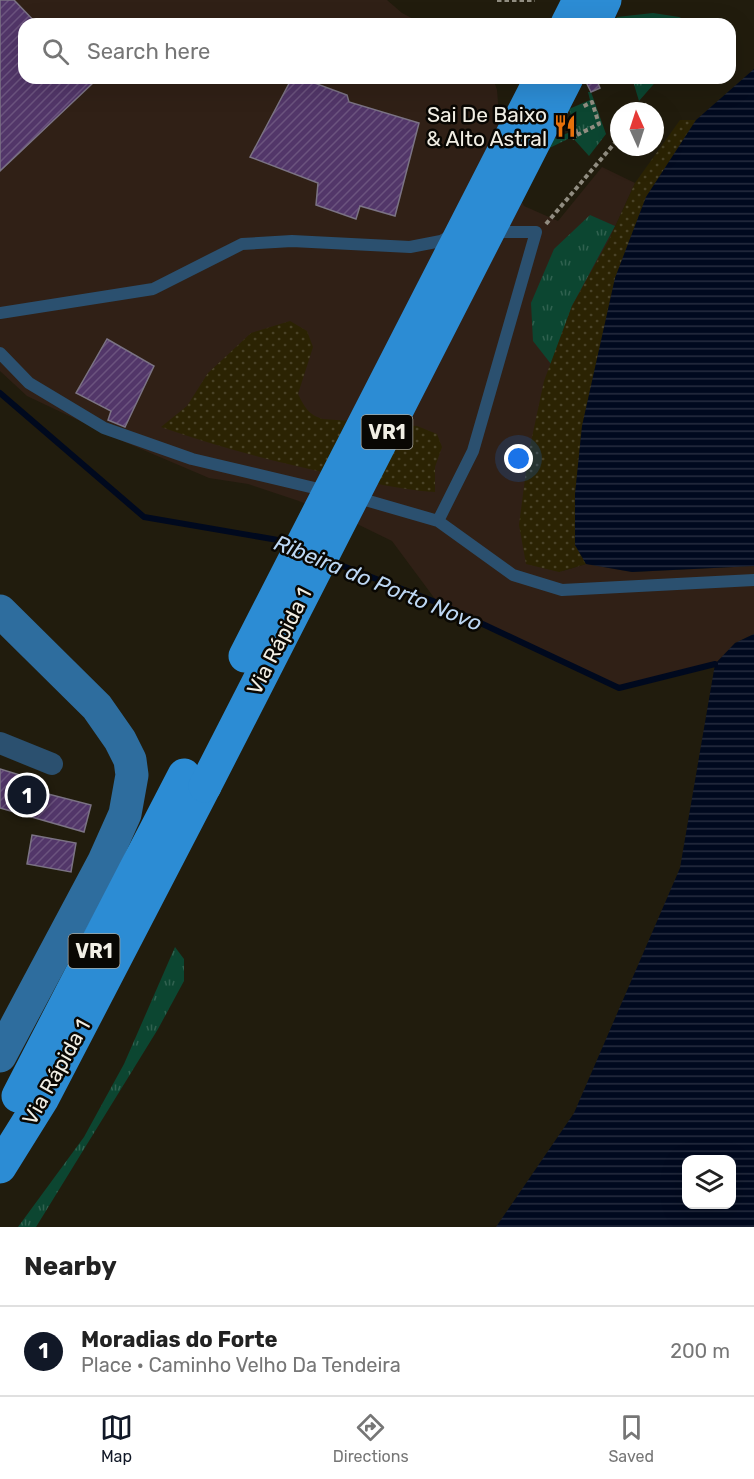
<!DOCTYPE html>
<html lang="en">
<head>
<meta charset="utf-8">
<style>
  body { margin:0; font-family:Rubik,sans-serif; background:#f2f2f2; color:#222 }
  .controls { position:absolute; right:18px; bottom:18px; display:grid; overflow:hidden; border-radius:12px; box-shadow:0 6px 24px #0002 }
  .controls button { width:54px; height:54px; display:grid; place-items:center; padding:0; border:0; border-bottom:2px solid #e0e0e0; background:#fff; color:#222; font:30px sans-serif }
  .compass { position:absolute; left:610px; top:102px; width:54px; height:54px; border-radius:50%; background:#fff; box-shadow:0 6px 24px #0002; rotate:357deg }
  .you { position:absolute; left:519px; top:459px; width:21px; height:21px; margin:-15px; border:4px solid #fff; border-radius:50%; background:#1a73e8; box-shadow:0 0 0 9px #1a73e833 }
  .badge { display:grid; place-items:center; width:39px; height:39px; border-radius:50%; background:#111827; color:#fff; font-size:20px; font-weight:700 }
  .pin { position:absolute; translate:-50% -50%; border:3px solid #fff; box-shadow:0 2px 6px #0006 }
  .list { margin:0; padding:0; list-style:none }
  h2 { display:flex; justify-content:space-between; align-items:center; height:78px; margin:0; padding:0 24px; font-size:26px }
  h2 small { font-size:20px; font-weight:400; color:#767676 }
  .list li { display:grid; grid-template-columns:39px 1fr auto; gap:18px; align-items:center; box-sizing:border-box; height:90px; padding:0 24px; border-top:2px solid #e0e0e0 }
  .list b { display:block; font-size:22px; white-space:nowrap }
  .list p { margin:0; font-size:20px; white-space:nowrap; color:#767676 }
  .list em { font-size:20px; font-style:normal; color:#767676 }
  .icon { flex:none; width:33px; height:33px; fill:none; stroke:currentColor; stroke-width:2; stroke-linecap:round; stroke-linejoin:round }
  .map { position:relative; flex:none; width:754px; height:1227px; overflow:hidden }
  .search { position:absolute; background:#fff; box-shadow:0 6px 24px #0002; left:18px; right:18px; top:18px; height:66px; display:flex; align-items:center; gap:15px; box-sizing:border-box; padding:0 21px; border-radius:18px; color:#767676; font-size:22px }
  .sheet { height:168px; background:#fff }
  nav { display:flex; justify-content:space-around; align-items:center; box-sizing:border-box; height:84px; border-top:2px solid #e0e0e0; background:#fff; font-size:16px; color:#767676 }
  nav a { display:grid; justify-items:center; gap:3px }
  nav .on { color:#111827 }
  .map>svg:first-child { display:block }
  .industrial { fill:#302016 }
  .grass { fill:url(#grass-tufts) }
  .sand { fill:url(#sand-dots) }
  .water { fill:url(#water-rules); fill-rule:evenodd }
  .lines { fill:none; stroke-linecap:round; stroke-linejoin:round }
  .stream { stroke:#00091e; stroke-width:6 }
  .building { fill:url(#building-hatch); stroke:#7b7384; stroke-width:1.5 }
  .path { stroke:#918d81; stroke-width:4; stroke-dasharray:4.5 3; stroke-linecap:butt }
  .service { stroke:#2b506f; stroke-width:12 }
  .minor { stroke:#2b506f; stroke-width:22 }
  .secondary { stroke:#2e6d9e; stroke-width:33 }
  .trunk { stroke:#2c8cd4; stroke-width:33 }
  .trunk-bridge { stroke:#2c8cd4; stroke-width:33 }
  .labels { text-anchor:middle; dominant-baseline:central; stroke-width:5; stroke-linejoin:round; paint-order:stroke }
  .shield { fill:#090703; stroke:#aba9a0; stroke-width:1.5 }
  .shield-label { font-size:20px; font-weight:bold; fill:#f1eee4 }
  .poi-label { font-size:21px; fill:#f1eee4; stroke:#090703; text-anchor:end }
  .street-label { font-size:21px; fill:#f1eee4; stroke:#090703 }
  .water-label { font-size:22px; font-style:italic; fill:#bdd7f3; stroke:#090703 }
</style>
</head>
<body>
<div class="map">
<svg width="754" height="1227" viewBox="0 0 754 1227">
  <defs>
    <pattern id="grass-tufts" width="24" height="20" patternUnits="userSpaceOnUse" patternTransform="scale(1.5)"><rect width="24" height="20" fill="#0c4631"/><path d="M3 7l-1-3M5 7V3M7 7l1-3M15 17l-1-3M17 17v-4M19 17l1-3" fill="none" stroke="#30614f"/></pattern>
    <pattern id="sand-dots" width="8" height="8" patternUnits="userSpaceOnUse" patternTransform="scale(1.5)"><rect width="8" height="8" fill="#2b2303"/><path d="M2 2h.1M6 6h.1" fill="none" stroke="#4a4328" stroke-width="1.8" stroke-linecap="round"/></pattern>
    <pattern id="water-rules" width="6" height="5" patternUnits="userSpaceOnUse" patternTransform="scale(1.5)"><rect width="6" height="5" fill="#00091e"/><path d="M0 2.5h6" fill="none" stroke="#262d3f"/></pattern>
    <pattern id="building-hatch" width="6" height="6" patternUnits="userSpaceOnUse" patternTransform="scale(1.5)"><rect width="6" height="6" fill="#523669"/><path d="M-1 1l2-2M0 6l6-6M5 7l2-2" fill="none" stroke="#6b537e"/></pattern>
  </defs>
  <rect width="100%" height="100%" fill="#211c0d"/>
  <path class="industrial" d="M0,0h387l15,13 21,11h-399v54h469l4,12 6,76 21,40 34,15 44,-54 33,16 -26,57 -50,332 27,-8 46,8 122,-6v68l-19,9 -20,21 -96,24 -181,-85 -46,-62 -39,-19 -57,-22 -48,-16 -39,-6 -89,-38 -93,-44 -27,-25z"/>
  <path class="grass" d="M653,13l26,4 15,7h-81l4,-7z
    M632,78h27l-20,23z
    M588,92h3l15,42 -17,22 -17,-19 -41,20 -1,-8 45,-19 -6,-21 21,-9z
    M590,215l25,11 -43,80 -21,58 -18,-23 -2,-38 23,-54z
    M175,947l9,12v22l-26,48 -122,198h-18l66,-90 40,-73z"/>
  <path class="sand" d="M680,120h16l-50,77 -31,81 -33,148 -7,68v51l11,19 -27,8 -33,-8 -7,-39 9,-69 16,-75 28,-75 37,-66 26,-57z
    M290,321l17,10 6,16 -15,47c7,14 11,21 25,25l94,7 20,8 5,13 -7,20v25c-35,-2 -69,-11 -104,-18 -58,-13 -114,-27 -170,-47l26,-21 21,-33 43,-40z"/>
  <path class="water" d="M754,69v497l-122,6 -46,-8 -11,-19v-51l7,-68 33,-148 31,-81 50,-77z
    M754,634v593h-258l78,-114 106,-245 35,-204 20,-21zM686,1160h46v44h-46z"/>
  <g class="lines">
    <path class="stream" d="M0,393l144,124 134,23 12,5
      M330,561l108,42 181,85 96,-24"/>
  </g>
  <path class="building" d="M0,0h14l23,24h-13v54h66l4,4 -94,89z
    M292,78h9l46,17 2,7 70,21 -24,93 -35,-10 -4,13 -40,-14 2,-22 -68,-26z
    M596,78l4,10 -9,4 -5,-10z
    M107,339l47,27 -29,61 -17,-7 3,-9 -35,-18z
    M0,769l20,6 -3,11 74,19 -7,27 -84,-24z
    M32,835l44,8 -5,29 -44,-8z"/>
  <g class="lines">
    <path class="path" d="M497,0h38
      M641,111l6,-7
      M577,135l22,-11 -7,-22 -10,5
      M572,138l5,-3 -4,-14
      M546,224l73,-86"/>
    <path class="service" d="M0,313l153,-24 89,-45 50,-3 118,6 31,-6 11,-6
      M0,353l29,30 75,45 88,31 135,32
      M355,497l83,24 75,54 49,15 192,-10
      M438,521l35,-70 63,-219h-44"/>
    <path class="minor" d="M0,743l52,21"/>
    <path class="secondary" d="M0,611l97,96 23,33 10,20 2,15 -7,39 -21,47 -104,195"/>
    <path class="trunk" d="M567,24l12,-24
      M594,24l11,-24
      M18,1096l166,-321
      M0,1167l43,-69 162,-312"/>
    <path class="trunk-bridge" d="M245,656l296,-578
      M205,786l362,-708"/>
  </g>
  <defs>
    <g id="restaurant-bare" transform="scale(1.8)"><path d="M-5-6h1v4h1v-4h1v4h1v-4h1v5L-1.5 .5V6h-2V.5L-5-1ZM5-6V6H3V1.5H1.5Q1.5-4 5-6Z" fill="#e8710a" stroke="#090703" stroke-width="2.5" paint-order="stroke"/></g>
  </defs>
  <g fill-rule="evenodd">
    <use href="#restaurant-bare" x="565" y="126"/>
  </g>
  <g class="labels">
    <g class="shield">
      <rect x="361.5" y="415" width="51" height="34" rx="4.5"/>
      <rect x="68.5" y="934" width="51" height="34" rx="4.5"/>
    </g>
    <g class="shield-label">
      <text x="387" y="432">VR1</text>
      <text x="94" y="951">VR1</text>
    </g>
    <g class="poi-label">
      <text x="547" y="114">Sai De Baixo<tspan x="547" dy="24">&amp; Alto Astral</tspan></text>
    </g>
    <g class="street-label">
      <text transform="translate(279 641) rotate(-63)">Via Rápida 1</text>
      <text transform="translate(56 1072) rotate(-61)">Via Rápida 1</text>
    </g>
    <g class="water-label">
      <text transform="translate(378 583) rotate(22)">Ribeira do Porto Novo</text>
    </g>
  </g>
</svg>
<div class="controls">
<button><svg class="icon" aria-label="layers" viewBox="0 0 24 24"><path d="M12 4l9 5-9 5-9-5zM3 14l9 5 9-5"/></svg></button>
</div>
<svg class="compass" viewBox="-18 -18 36 36"><path d="M0-13l5 13h-10z" fill="#e53935"/><path d="M0 13l5-13h-10z" fill="#767676"/></svg>
<div class="you"></div>
<div class="pin badge" style="left:27px;top:795px">1</div>
<div class="search"><svg class="icon" aria-label="search" viewBox="0 0 24 24"><circle cx="10" cy="10" r="6"/><path d="M15 15l6 6"/></svg>Search here</div>
</div>
<section class="sheet">
<h2>Nearby<small></small></h2>
<ul class="list">
<li><span class="badge">1</span><div><b>Moradias do Forte</b><p>Place · Caminho Velho Da Tendeira</p></div><em>200 m</em></li>
</ul>
</section>
<nav>
<a class="on"><svg class="icon" aria-label="map" viewBox="0 0 24 24"><path d="M3 6l6-2 6 2 6-2v14l-6 2-6-2-6 2zM9 4v14M15 6v14"/></svg>Map</a>
<a><svg class="icon" aria-label="directions" viewBox="0 0 24 24"><path d="M12 3l9 9-9 9-9-9zM9 14v-3h6M13 9l2 2-2 2"/></svg>Directions</a>
<a><svg class="icon" aria-label="saved" viewBox="0 0 24 24"><path d="M7 4h10v16l-5-4-5 4z"/></svg>Saved</a>
</nav>
</body>
</html>
